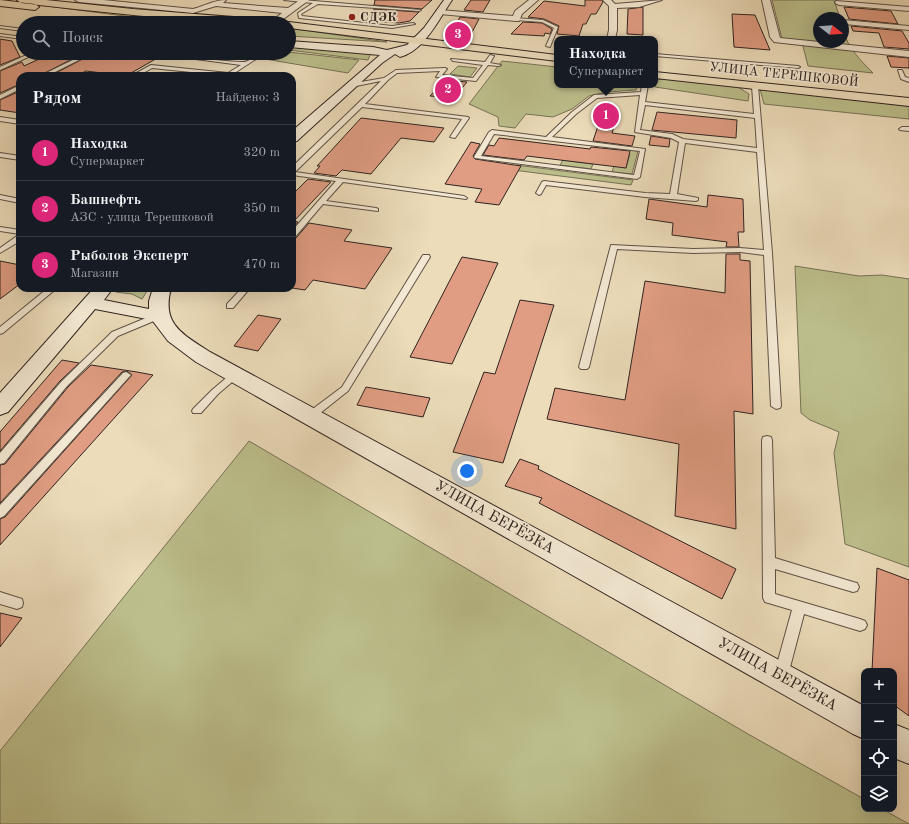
<!DOCTYPE html>
<html lang="ru">
<head>
<meta charset="utf-8">
<style>
  body { margin:0; font-family:"Old Standard TT",serif; background:#242831; color:#f1f3f6 }
  .controls { position:absolute; right:12px; bottom:12px; display:grid; overflow:hidden; border-radius:8px; box-shadow:0 4px 16px #0002 }
  .controls button { width:36px; height:36px; display:grid; place-items:center; padding:0; border:0; border-bottom:1px solid #363941; background:#171b24; color:#f1f3f6; font:20px sans-serif }
  .compass { position:absolute; left:813px; top:12px; width:36px; height:36px; border-radius:50%; background:#171b24; box-shadow:0 4px 16px #0002; rotate:107deg }
  .you { position:absolute; left:467px; top:471px; width:14px; height:14px; margin:-10px; border:3px solid #fff; border-radius:50%; background:#1a73e8; box-shadow:0 0 0 6px #1a73e833 }
  .badge { display:grid; place-items:center; width:26px; height:26px; border-radius:50%; background:#db2777; color:#fff; font-size:13px; font-weight:700 }
  .pin { position:absolute; translate:-50% -50%; border:2px solid #fff; box-shadow:0 1px 4px #0006 }
  .popup { position:absolute; left:554px; top:36px; width:104px; height:52px; box-sizing:border-box; display:grid; place-content:center; border-radius:8px; background:#171b24; filter:drop-shadow(0 1px 3px #0005); font-size:13px; white-space:nowrap; color:#9ea1a6 }
  .popup b { font-size:15px; color:#f1f3f6 }
  .popup::after { content:''; position:absolute; left:50%; top:100%; margin-left:-8px; border:8px solid transparent; border-top-color:#171b24 }
  .list { margin:0; padding:0; list-style:none }
  h2 { display:flex; justify-content:space-between; align-items:center; height:52px; margin:0; padding:0 16px; font-size:17px }
  h2 small { font-size:13px; font-weight:400; color:#9ea1a6 }
  .list li { display:grid; grid-template-columns:26px 1fr auto; gap:12px; align-items:center; box-sizing:border-box; height:56px; padding:0 16px; border-top:1px solid #363941 }
  .list b { display:block; font-size:15px; white-space:nowrap }
  .list p { margin:0; font-size:13px; white-space:nowrap; color:#9ea1a6 }
  .list em { font-size:13px; font-style:normal; color:#9ea1a6 }
  .icon { flex:none; width:22px; height:22px; fill:none; stroke:currentColor; stroke-width:2; stroke-linecap:round; stroke-linejoin:round }
  .map { position:relative; flex:none; width:909px; height:824px; overflow:hidden }
  .search { position:absolute; background:#171b24; box-shadow:0 4px 16px #0002; left:16px; top:16px; width:280px; height:44px; display:flex; align-items:center; gap:10px; box-sizing:border-box; padding:0 14px; border-radius:22px; color:#9ea1a6; font-size:15px }
  .panel { position:absolute; background:#171b24; box-shadow:0 4px 16px #0002; left:16px; top:72px; width:280px; height:220px; border-radius:12px }
  .map>svg:first-child { display:block }
  .green { fill:#bcbf8c; stroke:#767256 }
  .building { fill:#e09d83; stroke:#302420 }
  .lines { fill:none; stroke-linecap:round; stroke-linejoin:round }
  .lane-casing { stroke:#5f5246; stroke-width:2 }
  .street-casing { stroke:#5f5246; stroke-width:2 }
  .secondary-casing { stroke:#302420; stroke-width:2 }
  .primary-casing { stroke:#302420; stroke-width:2 }
  .lane { fill:#f3e8d2; fill-rule:evenodd }
  .street { fill:#f3e8d2; fill-rule:evenodd }
  .secondary { fill:#f3e8d2; fill-rule:evenodd }
  .primary { fill:#ecdcba; fill-rule:evenodd }
  .poi-dot { fill:#8f2418; stroke:#f3e8d2; stroke-width:1.5 }
  .labels { text-anchor:middle; dominant-baseline:central; stroke-width:3.5; stroke-linejoin:round; paint-order:stroke }
  .far-poi-label { font-size:13px; font-weight:bold; fill:#302420; stroke:#f3e8d2; text-anchor:start }
  .far-street-label { font-size:13px; fill:#302420; stroke:#f3e8d2 }
  .street-label { font-size:15px; fill:#302420; stroke:#f3e8d2 }
</style>
</head>
<body>
<div class="map">
<svg width="909" height="824" viewBox="0 0 909 824">
  <rect width="100%" height="100%" fill="#ecdcba"/>
  <filter id="stains"><feTurbulence type="fractalNoise" baseFrequency=".005" numOctaves="4"/><feColorMatrix values="0 0 0 0 .2 0 0 0 0 .09 0 0 0 0 .02 0 0 0 .5 -.17"/></filter>
  <radialGradient id="worn" r=".72"><stop offset=".6" stop-color="#630" stop-opacity="0"/><stop offset="1" stop-color="#630" stop-opacity=".3"/></radialGradient>
  <path class="green" d="M0,0l142,16 92,7h-55z
    M772,0h62l6,18h-21v24h24v-12c5,18 17,30 30,43l-65,-7 -5,-20 -21,-7z
    M289,28l98,14 -98,-6z
    M289,46l78,6 3,3 -2,5 -79,-10z
    M289,52l70,8 -11,13 -89,-15 8,-5z
    M502,61l55,6v18h81l-2,5 -29,2 -18,4 -17,13 -19,8 -27,-3 -11,14 -16,-2 -1,-9 -29,-13z
    M458,66l19,2 -7,9 -20,-3z
    M664,78l74,9 11,7 -1,7 -93,-14v-6z
    M760,89l149,17v13l-145,-15z
    M603,147l35,4 -6,23 -20,-2 2,-6 12,2 4,-14 -28,-4z
    M563,160l30,4 -2,5 -31,-4z
    M516,165l117,15 -2,5 -118,-15z
    M795,266l64,10 23,-1 27,4v288l-64,-23 -11,-91 5,-21 -29,-12 -9,-7z
    M119,288h30l-7,11 -10,-5 -16,-2z
    M249,441l499,293 116,65v10h18l27,15h-909v-73z"/>
  <path class="building" d="M375,0h57l-10,9 -48,-4z
    M471,0h19l-7,12 -19,-2z
    M585,0h17l1,2 -7,12h-5l-5,10h-3l-4,12 -22,-2 2,-8 -15,-7 -16,-2 16,-16 41,5z
    M643,7v28l-16,-1 1,-25z
    M844,7l47,4 7,13 -49,-5z
    M374,9l45,3 -9,9 -11,2 -25,-2z
    M732,14l23,1 15,35 -36,-3z
    M460,17l19,2 -10,19 -19,-1z
    M523,22l19,1 10,6 -2,5 -5,-1 -1,3 -33,-2z
    M851,26l51,5 7,12v6l-25,-2 -5,-14 -26,-2z
    M0,39l12,2 8,16 -20,8z
    M52,53h32l-45,23h-19v8l-20,9v-22l22,-9 2,4z
    M94,53h25l40,4 -33,19 -40,-5 -10,5h-26z
    M887,56l22,2v10l-18,-1z
    M445,80l22,2 -13,16 -24,-2z
    M20,91v22l-20,-3v-10z
    M657,112l80,8 -1,18 -84,-8z
    M602,114l15,2 -5,17 23,3 -3,10 -39,-5z
    M361,118l83,10 -10,14 -33,-4 -30,36 -29,-4 -6,6 -22,-3 6,-7h-3z
    M651,136l19,3 -1,8 -20,-2z
    M499,138l91,11 1,-2 39,4 -4,17 -99,-12 -3,4 -41,-5 6,-10 5,1z
    M471,142l9,2 -7,12 2,3 46,7 -22,39 -24,-3 7,-13 -37,-5z
    M308,179l23,3 -37,39 4,1 -6,7v-34z
    M708,195l35,4 1,33h-6l1,15h-13l1,-5 -55,-7 1,-12 -27,-4 3,-20 58,8z
    M309,223l43,7 -8,11 48,7 -27,41 -52,-9 -8,10 -13,-2v-50h4z
    M726,254h14v6l10,1 3,153 -19,-3 2,118 -61,-13 4,-72 -132,-25 8,-31 70,12 20,-119 80,12z
    M462,257l36,6 -46,101 -42,-7z
    M0,261l20,4v19l-20,15z
    M520,300l34,5 -51,158 -50,-11 31,-80 11,2z
    M258,315l23,4 -23,32 -24,-5z
    M62,360l17,3 -19,18 -60,70v-19z
    M91,365l46,7 16,3 -153,170v-26l5,-2 127,-142 -5,-4 -5,1 -122,131v-38l5,-1 63,-77z
    M366,387l64,11 -7,19 -66,-12z
    M520,459l19,7 -1,3 198,100 -14,30 -183,-96 3,-5 -37,-12z
    M877,568l32,12v136l-15,-11v-34h-22z
    M0,613l22,5 -22,29z"/>
  <g class="lines">
    <g class="lane-casing">
      <path id="lane" d="M284,0h18l119,10 -2,1 -101,-7 -17,10 1,2 90,10 21,-3 2,1 -23,4 -93,-10 -1,-5 15,-10z
        M514,18l29,2 15,7 -8,20 -4,-1 8,-18 -12,-6 -26,-2z
        M156,22h3v1h-5z
        M0,26l23,3v2l-23,-3z
        M0,34l23,3v2l-23,-3z
        M31,53h6l-37,17v-3z
        M87,53h6l-46,23h-7z
        M150,53c31,0 62,9 93,9 8,0 14,-9 22,-9l-35,23 -78,-8 -14,8h-7l20,-11 77,8 13,-8z
        M655,54l143,12 2,1 -2,1 -143,-12z
        M490,55l4,1 -4,7 11,2 -2,1 -11,-1 -12,16 -40,-4 4,-6 -43,2 -9,7 -23,24 103,13 1,1 -14,20 -5,-1 12,-18 -100,-12 -67,65 169,24 3,2 -1,1 -123,-17 -17,19 50,7 2,1v2l-55,-7 -28,33h-3v-6l44,-50 -44,-6v-8l89,-86 -30,6 -3,-2 1,-1 35,-6 12,-8 49,-2 2,1 -5,6 31,3 10,-13 -30,-4 -2,-2 34,3z
        M898,70h4l3,7 4,1v4l-8,-3z
        M755,84l3,2 14,167 9,153 -1,2 -4,1 -5,-3 -7,-151 -24,-3 -47,1 -76,-4 -28,118 -2,2h-6l-2,-2 32,-122 82,4 47,-1 24,2 -7,-98 -72,-9 -8,51 21,4v2l-2,1 -51,-4 -99,-12 -5,9 -2,1 -3,-2 6,-11 2,-1 101,12 25,1 9,-52 -8,-4 -36,-6 5,-37 -43,3 -21,16 -24,23 93,12 -5,28 -3,2 -162,-21 -1,-1 15,-25 3,-2 54,7 26,-25 22,-17 47,-3 1,-7h6l-3,17 109,12 -2,-28zM645,105l110,13 2,30 -74,-9 -11,-5 -32,-4zM494,134l146,17 -6,24 -153,-19z
        M20,85v4l-20,10v-4z
        M0,117l20,3v4l-20,-3z
        M902,127h7v4l-9,-1 -1,-1z
        M0,153l20,3v4l-20,-3z
        M0,195l20,4v4l-20,-4z
        M0,227l20,3v4l-20,-3z
        M17,236h3v5l-20,12v-5z
        M423,255h6l1,2 -82,134 -34,27h-8l-1,-2 1,-2 36,-27z
        M48,288h9l-54,45 -3,1v-7z
        M242,288h8l-17,20h-6v-4z
        M158,313l4,3 -1,2 -43,18 -51,50 -63,77 -4,1v-11l61,-71 51,-50z
        M126,372l5,3 -2,2 -125,139 -4,2v-13l123,-132z
        M235,372l5,3 -2,2 -20,17 -17,19h-8l-1,-2 1,-2 19,-19 20,-17z
        M767,436l4,1 1,3 3,118 78,24 4,1 2,4 -2,4 -4,1 -78,-23v25l85,25 5,2 2,4 -2,4 -5,2 -56,-17 -16,61 -2,5 -5,2 -5,-2 -2,-5 18,-65 -27,-8 -2,-4 -1,-158 1,-3z
        M0,592l22,7 1,4 -1,4 -5,2 -17,-5z"/>
    </g>
    <g class="street-casing">
      <path id="street" d="M75,0h28l90,9c12,-3 21,-9 33,-9l-3,3 65,5 12,-8h9l-31,23h-9l13,-10 -66,-7 -23,7 -114,-11z
        M529,0h9l-16,14 -3,7h-3l-76,-7 -4,-2 4,-2 73,6 2,-5z
        M603,0h8l4,4 47,-4 -23,7 -22,1v22l-2,9h-8l2,-9v-24z
        M762,0h8l10,38 129,13v6l-135,-15 -4,-5z
        M836,1l73,6v4l-70,-6 -4,-2z
        M843,20l66,6v4l-65,-6z"/>
    </g>
    <g class="secondary-casing">
      <path id="secondary" d="M444,0h8c-13,19 -28,51 -52,57l-5,-3 -13,9 -85,78 -5,1v-11l88,-76 -91,-8v-6l84,6 14,3 20,-5 17,-17z
        M94,288h19l-9,12 45,9v-8l4,-13h18c-10,37 12,46 39,64l654,354v33l-11,-5 -657,-372 -28,-21 -16,-21 -57,-11 -87,103 -8,3v-22z
        M894,724l15,6v34l-15,-6z"/>
    </g>
    <g class="primary-casing">
      <path id="primary" d="M0,0l35,4 4,3 -4,3 -35,-4z
        M17,0h29l87,9 137,11 5,3c-85,0 -170,-11 -254,-20z
        M289,22l268,33v6l-268,-33v-5h-3z
        M655,72l254,26v8l-254,-28z"/>
    </g>
    <use href="#lane" class="lane"/>
    <use href="#street" class="street"/>
    <use href="#secondary" class="secondary"/>
    <use href="#primary" class="primary"/>
  </g>
  <circle class="poi-dot" cx="352" cy="17" r="4"/>
  <g class="labels">
    <g class="far-poi-label">
      <text x="360" y="17">СДЭК</text>
    </g>
    <g class="far-street-label">
      <text transform="translate(784 75) rotate(6)">УЛИЦА ТЕРЕШКОВОЙ</text>
    </g>
    <g class="street-label">
      <text transform="translate(494 518) rotate(29)">УЛИЦА БЕРЁЗКА</text>
      <text transform="translate(777 675) rotate(29)">УЛИЦА БЕРЁЗКА</text>
    </g>
  </g>
  <rect width="100%" height="100%" filter="url(#stains)"/>
  <rect width="100%" height="100%" fill="url(#worn)"/>
</svg>
<div class="controls">
<button>+</button>
<button>−</button>
<button><svg class="icon" aria-label="locate" viewBox="0 0 24 24"><circle cx="12" cy="12" r="6"/><path d="M12 2v4M12 18v4M2 12h4M18 12h4"/></svg></button>
<button><svg class="icon" aria-label="layers" viewBox="0 0 24 24"><path d="M12 4l9 5-9 5-9-5zM3 14l9 5 9-5"/></svg></button>
</div>
<svg class="compass" viewBox="-18 -18 36 36"><path d="M0-13l5 13h-10z" fill="#e53935"/><path d="M0 13l5-13h-10z" fill="#9ea1a6"/></svg>
<div class="you"></div>
<div class="pin badge" style="left:606px;top:116px">1</div>
<div class="popup"><b>Находка</b>Супермаркет</div>
<div class="pin badge" style="left:448px;top:90px">2</div>
<div class="pin badge" style="left:458px;top:35px">3</div>
<div class="search"><svg class="icon" aria-label="search" viewBox="0 0 24 24"><circle cx="10" cy="10" r="6"/><path d="M15 15l6 6"/></svg>Поиск</div>
<section class="panel">
<h2>Рядом<small>Найдено: 3</small></h2>
<ul class="list">
<li><span class="badge">1</span><div><b>Находка</b><p>Супермаркет</p></div><em>320 m</em></li>
<li><span class="badge">2</span><div><b>Башнефть</b><p>АЗС · улица Терешковой</p></div><em>350 m</em></li>
<li><span class="badge">3</span><div><b>Рыболов Эксперт</b><p>Магазин</p></div><em>470 m</em></li>
</ul>
</section>
</div>
</body>
</html>
